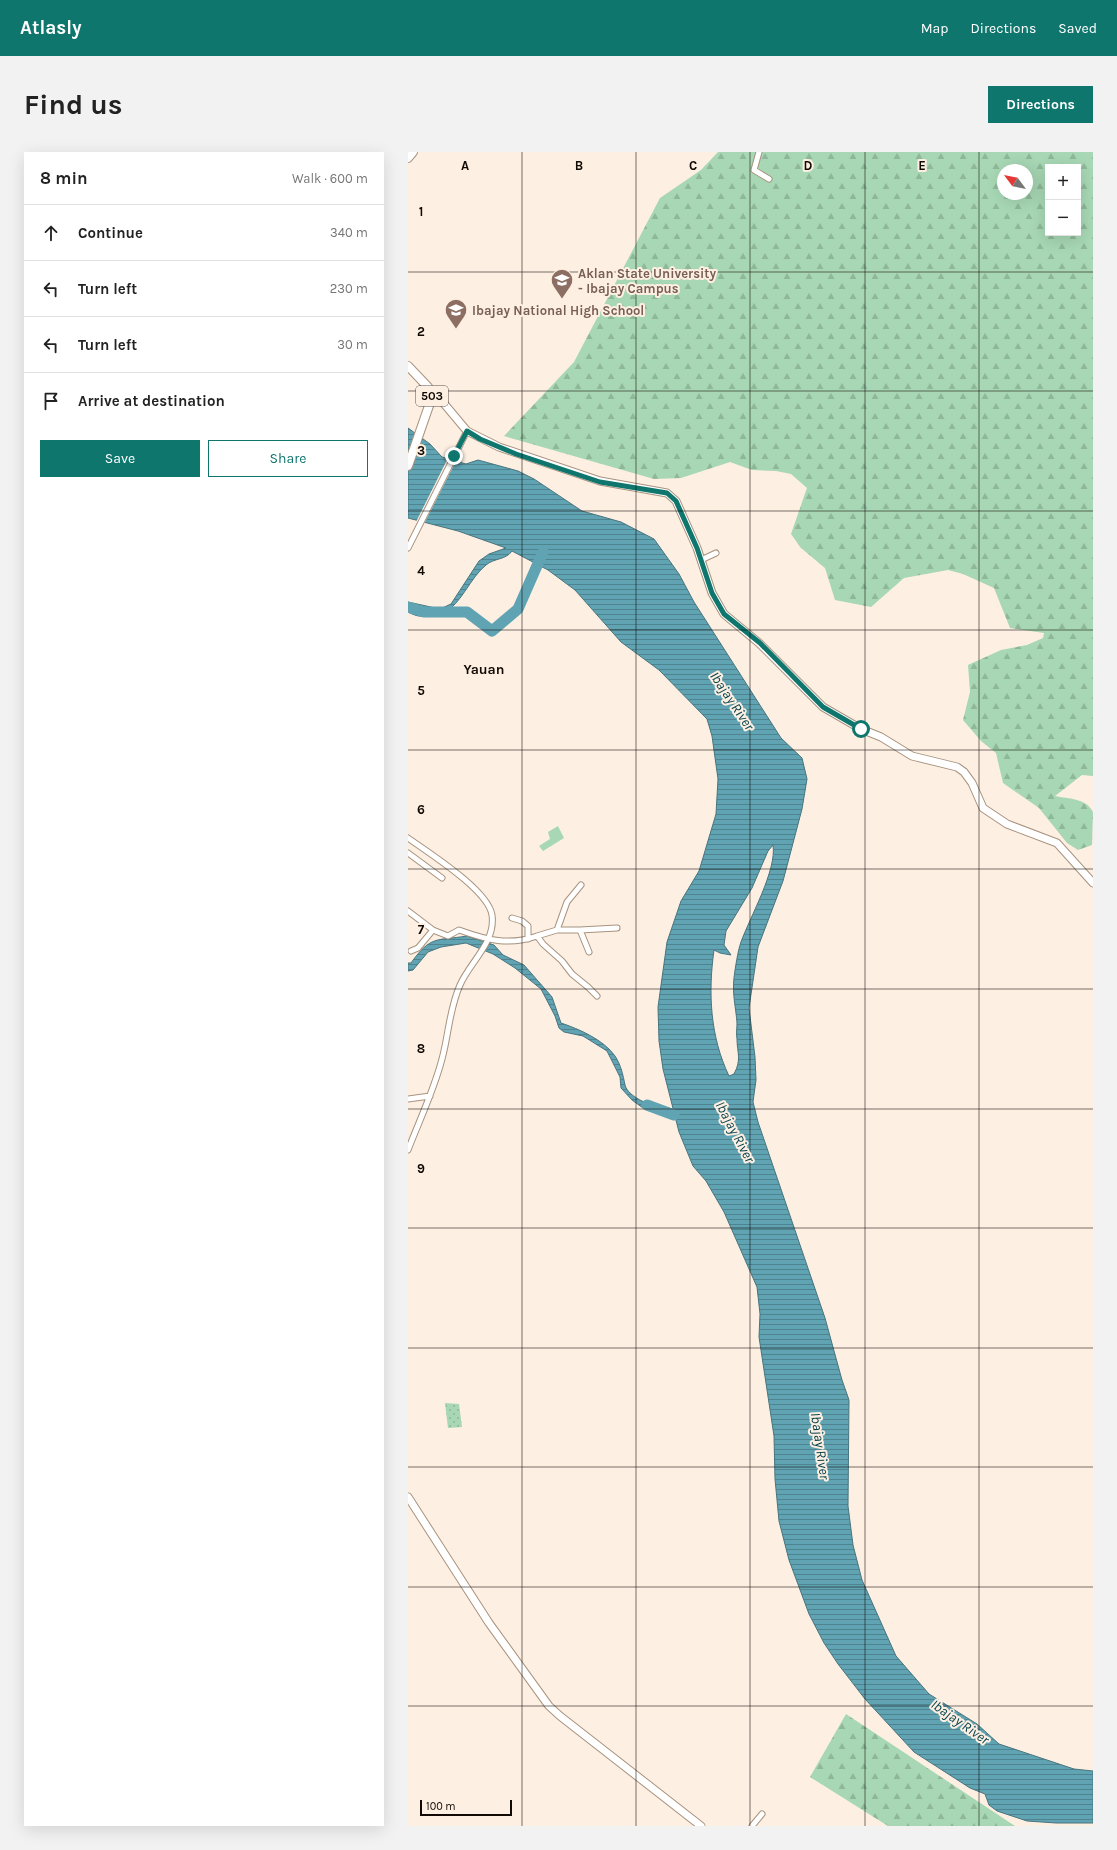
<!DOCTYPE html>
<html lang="en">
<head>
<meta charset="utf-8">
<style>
  body { margin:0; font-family:Karla,sans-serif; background:#f2f2f2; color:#222 }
  .controls { position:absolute; right:12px; top:12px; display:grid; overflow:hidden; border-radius:0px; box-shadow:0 4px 16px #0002 }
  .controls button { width:36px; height:36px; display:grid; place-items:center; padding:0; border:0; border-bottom:1px solid #e0e0e0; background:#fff; color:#222; font:20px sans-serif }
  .compass { position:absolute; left:589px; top:12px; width:36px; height:36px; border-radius:50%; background:#fff; box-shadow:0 4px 16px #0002; rotate:302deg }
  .scale { position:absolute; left:12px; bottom:10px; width:92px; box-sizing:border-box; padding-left:4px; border:2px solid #110a04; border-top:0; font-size:11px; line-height:14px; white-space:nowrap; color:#110a04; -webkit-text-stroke:3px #fdefe2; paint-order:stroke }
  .stop { position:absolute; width:12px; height:12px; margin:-9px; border:3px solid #0f766e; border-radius:50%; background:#fff }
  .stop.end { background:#0f766e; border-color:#fff; box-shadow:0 1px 4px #0008 }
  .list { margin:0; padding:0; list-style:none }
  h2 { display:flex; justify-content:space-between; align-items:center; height:52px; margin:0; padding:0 16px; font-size:17px }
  h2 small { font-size:13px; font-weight:400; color:#767676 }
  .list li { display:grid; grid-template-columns:26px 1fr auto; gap:12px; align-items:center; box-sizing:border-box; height:56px; padding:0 16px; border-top:1px solid #e0e0e0 }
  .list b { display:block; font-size:15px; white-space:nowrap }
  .list em { font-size:13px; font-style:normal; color:#767676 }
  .actions { display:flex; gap:8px; padding:12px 16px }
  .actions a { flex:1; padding:9px 0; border:1px solid #0f766e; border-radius:0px; text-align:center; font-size:14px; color:#0f766e }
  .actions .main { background:#0f766e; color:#fff }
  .icon { flex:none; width:22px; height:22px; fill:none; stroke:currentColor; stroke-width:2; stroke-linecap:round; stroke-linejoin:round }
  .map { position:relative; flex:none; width:685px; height:1674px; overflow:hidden; border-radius:0px }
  header { display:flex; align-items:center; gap:24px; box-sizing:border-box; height:56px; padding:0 20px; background:#0f766e; color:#fff }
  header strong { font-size:19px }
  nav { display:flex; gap:22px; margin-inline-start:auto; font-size:14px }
  .intro { display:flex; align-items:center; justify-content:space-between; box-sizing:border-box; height:96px; padding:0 24px }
  h1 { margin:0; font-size:28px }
  .button { padding:10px 18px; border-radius:0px; background:#0f766e; color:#fff; font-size:14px; font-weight:700 }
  main { display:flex; gap:24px; padding:0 24px }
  aside { flex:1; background:#fff; border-radius:0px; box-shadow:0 4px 16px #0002 }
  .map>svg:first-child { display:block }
  .grass { fill:url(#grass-dots) }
  .forest { fill:url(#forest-firs); fill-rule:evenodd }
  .pitch { fill:#a7d7b4 }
  .water { fill:url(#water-rules); stroke:#48757e; fill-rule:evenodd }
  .pier { fill:#fdefe2 }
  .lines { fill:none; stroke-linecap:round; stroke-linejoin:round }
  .river { stroke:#60a3b3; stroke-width:11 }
  .street-casing { stroke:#a8937f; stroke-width:7 }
  .secondary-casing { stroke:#a8937f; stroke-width:9 }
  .primary-casing { stroke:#a8937f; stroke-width:10 }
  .street { stroke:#fff; stroke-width:5 }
  .secondary { stroke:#fff; stroke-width:7 }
  .primary { stroke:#fff; stroke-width:8 }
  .route { stroke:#0f766e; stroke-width:5 }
  .grid { fill:none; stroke:#110a04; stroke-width:1; stroke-opacity:0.55 }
  .labels { text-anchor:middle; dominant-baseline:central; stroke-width:4; stroke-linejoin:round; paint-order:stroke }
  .shield { fill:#fdefe2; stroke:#584f47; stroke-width:1 }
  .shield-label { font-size:12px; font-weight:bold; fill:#110a04 }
  .education-label { font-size:13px; font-weight:bold; fill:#785e54; stroke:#fdefe2; text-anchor:start }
  .neighbourhood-label { font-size:14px; font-weight:bold; fill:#110a04; stroke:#fdefe2 }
  .water-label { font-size:14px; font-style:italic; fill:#003f4b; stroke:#fdefe2 }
  .grid-label { font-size:13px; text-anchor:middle; font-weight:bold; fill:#110a04; stroke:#fdefe2; stroke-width:4; stroke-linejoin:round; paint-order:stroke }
</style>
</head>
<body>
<header>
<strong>Atlasly</strong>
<nav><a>Map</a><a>Directions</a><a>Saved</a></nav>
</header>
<div class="intro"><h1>Find us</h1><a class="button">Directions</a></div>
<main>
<aside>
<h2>8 min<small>Walk · 600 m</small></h2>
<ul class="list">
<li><svg class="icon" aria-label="ahead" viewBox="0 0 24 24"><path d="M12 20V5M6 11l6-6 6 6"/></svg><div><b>Continue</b></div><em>340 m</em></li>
<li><svg class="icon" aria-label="left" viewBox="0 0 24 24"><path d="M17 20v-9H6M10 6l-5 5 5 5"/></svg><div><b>Turn left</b></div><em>230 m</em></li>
<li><svg class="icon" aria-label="left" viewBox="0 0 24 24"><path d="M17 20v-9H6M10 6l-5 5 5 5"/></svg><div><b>Turn left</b></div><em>30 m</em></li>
<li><svg class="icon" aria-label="arrive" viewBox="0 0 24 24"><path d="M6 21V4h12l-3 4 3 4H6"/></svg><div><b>Arrive at destination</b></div></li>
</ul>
<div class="actions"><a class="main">Save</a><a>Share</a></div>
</aside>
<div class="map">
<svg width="685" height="1674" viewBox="0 0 685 1674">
  <defs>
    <pattern id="grass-dots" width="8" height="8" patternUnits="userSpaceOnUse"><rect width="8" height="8" fill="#a7d7b4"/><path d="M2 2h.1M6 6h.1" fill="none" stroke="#8fb799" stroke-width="1.8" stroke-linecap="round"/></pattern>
    <pattern id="forest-firs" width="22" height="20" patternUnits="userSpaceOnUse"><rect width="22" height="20" fill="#a7d7b4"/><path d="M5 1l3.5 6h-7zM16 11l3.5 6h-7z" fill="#8fb799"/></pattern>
    <pattern id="water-rules" width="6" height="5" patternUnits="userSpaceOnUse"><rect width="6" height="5" fill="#60a3b3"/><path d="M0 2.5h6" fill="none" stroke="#4e838f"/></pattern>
  </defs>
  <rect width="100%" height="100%" fill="#fdefe2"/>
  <path class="grass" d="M37,1251l14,1 3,23 -14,1z"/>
  <path class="forest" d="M310,0h375v624l-11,-1 -27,21c14,3 31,2 38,16l-1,33 -14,5 -11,-7 -28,-35 -36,-25 -7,-30 -15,-12 -18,-21 7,-28 -2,-27 33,-15 26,-5 16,-7 1,-5 -34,-5 -16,-40 -31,-14 -15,-4 -44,8 -33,29 -36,-7 -10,-32 -24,-20 -10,-14 16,-46 -16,-14 -15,-3 -24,-1 -22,-8 -49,16 -27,1 -150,-43 70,-74 86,-164 41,-28zM640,15h30v66h-30zM595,18h24v24h-24z
    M438,1562l169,112h-127l-78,-49z"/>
  <path class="pitch" d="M150,674l6,12 -21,13 -4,-5 11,-7 -2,-7z"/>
  <path class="water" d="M0,276l22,16 12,13 24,7 12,-4 40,11 16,8 48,32 39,11 33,17 25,35 15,28 87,136 21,20 5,21 -5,30 -19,72 -25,66 -9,61 6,49 1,23 -3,22 5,20 67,196 17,62 7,20 -1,106 5,39 9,35 34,76 33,38 48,30 22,20 75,25 19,2v52h-37l-29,-2 -30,-10 -8,-6 -4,-11 -15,-6 -56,-36 -49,-53 -27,-35 -14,-21 -15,-29 -20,-54 -10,-39 -4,-42 -1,-43 -15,-99 1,-23 -3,-27 -33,-75 -18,-31 -13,-15 -14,-34 -16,-63 -4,-28 -1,-34 9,-65 14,-41 18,-30 17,-57 2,-35 -6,-43 -5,-17 -48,-49 -38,-28 -46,-52 -27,-20 -36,-19c-6,9 -18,7 -26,14 -17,14 -23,37 -43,49 -3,2 -8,1 -12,1 -10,2 -13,2 -23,-3v-10l32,7 11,-5 28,-43 10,-7 17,-6 -48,-17 -50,-13zM365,693c4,25 -23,72 -32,97 -3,8 -6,27 -7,36 -2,16 2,30 3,45 0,5 -1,11 0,16 0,14 5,20 -3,35l-5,2c-19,-40 -21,-83 -15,-126l6,3 11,2 -7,-10 2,-14 26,-43 16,-37z
    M59,784l27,9 9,10 21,10 28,32 9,26c18,6 43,17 54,33 6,9 8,19 10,29 3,12 24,19 34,24l1,3 -17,-4 -11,-8 -11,-12 -1,-11 -13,-26 -24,-15 -19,-4 -5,-4 -4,-12 -14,-27 -26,-21 -22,-14 -27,-11 -25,4 -13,5 -15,18 -5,1v-8h3c20,-28 25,-22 56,-27z"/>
  <path class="pier" d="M41,304l8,3 -33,65 -8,-2z"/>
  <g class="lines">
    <path class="river" d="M0,455l16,5h43l25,19 26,-22 25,-57
      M239,953l27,10"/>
    <g class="street-casing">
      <path id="street" d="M351,0l-5,18 15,9
        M0,396l59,-117
        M293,408l15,-7
        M0,686c21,15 80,52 84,77 4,27 -22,47 -32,70 -11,25 -11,48 -18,74 -8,31 -22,60 -34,91
        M0,701l34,25
        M0,759l25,19 15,6 11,-6c28,10 50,16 78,6l6,8 19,17 10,13 16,13 9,9
        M104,766l10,3 6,5v13
        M149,778l10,-28 14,-17
        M172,778l37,-2
        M129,784l20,-6h23l9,22
        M3,799l7,-3 15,-18
        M0,947l22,-3
        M344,1674l10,-12"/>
    </g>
    <g class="secondary-casing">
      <path id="secondary" d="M23,241l10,7 26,31 32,16 101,34 67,12 9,8 21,47 15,45 12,21 35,29 64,64 38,22 20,8 31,19 45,11 7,5 8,11 11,25 24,16 50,19 36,40
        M0,1345l81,126 60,83 11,10 141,110"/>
    </g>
    <g class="primary-casing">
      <path id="primary" d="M0,6l5,-6
        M0,214l20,21 4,10 -24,69"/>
    </g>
    <use href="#street" class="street"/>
    <use href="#secondary" class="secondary"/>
    <use href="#primary" class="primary"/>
  </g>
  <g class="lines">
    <path class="route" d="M46,304l13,-25 13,8 36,15 84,28 67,11 9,8 21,47 15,45 12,21 36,29 63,64 38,22"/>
  </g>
  <path class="grid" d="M114,0v1674M228,0v1674M342,0v1674M457,0v1674M571,0v1674M0,120h685M0,239h685M0,359h685M0,478h685M0,598h685M0,717h685M0,837h685M0,957h685M0,1076h685M0,1196h685M0,1315h685M0,1435h685M0,1554h685"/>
  <defs>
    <g id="school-pin" transform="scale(1.15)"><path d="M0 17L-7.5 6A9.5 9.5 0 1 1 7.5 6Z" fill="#8d6e63" stroke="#fdefe2"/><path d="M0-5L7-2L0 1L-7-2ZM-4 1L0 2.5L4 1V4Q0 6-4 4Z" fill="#fff"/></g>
  </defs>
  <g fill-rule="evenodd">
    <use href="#school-pin" x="154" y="128"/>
    <use href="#school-pin" x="48" y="158"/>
  </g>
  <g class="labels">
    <rect class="shield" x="8" y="234" width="32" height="20" rx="3"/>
    <g class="shield-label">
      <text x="24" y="244">503</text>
    </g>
    <g class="education-label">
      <text x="170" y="121">Aklan State University<tspan x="170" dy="15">- Ibajay Campus</tspan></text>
      <text x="64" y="158">Ibajay National High School</text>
    </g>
    <g class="neighbourhood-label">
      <text x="76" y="517">Yauan</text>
    </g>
    <g class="water-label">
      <text transform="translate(324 549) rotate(56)">Ibajay River</text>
      <text transform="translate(327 980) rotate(62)">Ibajay River</text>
      <text transform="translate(412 1294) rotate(82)">Ibajay River</text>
      <text transform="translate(552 1570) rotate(35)">Ibajay River</text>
    </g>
  </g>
  <g class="grid-label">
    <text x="57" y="18">A</text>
    <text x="171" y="18">B</text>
    <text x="285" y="18">C</text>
    <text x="400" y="18">D</text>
    <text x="514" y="18">E</text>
    <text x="13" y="64">1</text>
    <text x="13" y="184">2</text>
    <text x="13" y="303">3</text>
    <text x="13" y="423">4</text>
    <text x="13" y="543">5</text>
    <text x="13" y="662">6</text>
    <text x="13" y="782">7</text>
    <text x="13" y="901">8</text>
    <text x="13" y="1021">9</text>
  </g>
</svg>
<div class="controls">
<button>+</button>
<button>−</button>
</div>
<svg class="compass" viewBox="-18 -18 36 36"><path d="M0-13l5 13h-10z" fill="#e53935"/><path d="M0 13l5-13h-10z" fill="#767676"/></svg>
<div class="scale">100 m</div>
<div class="stop" style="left:453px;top:577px"></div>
<div class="stop end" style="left:46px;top:304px"></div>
</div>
</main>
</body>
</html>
